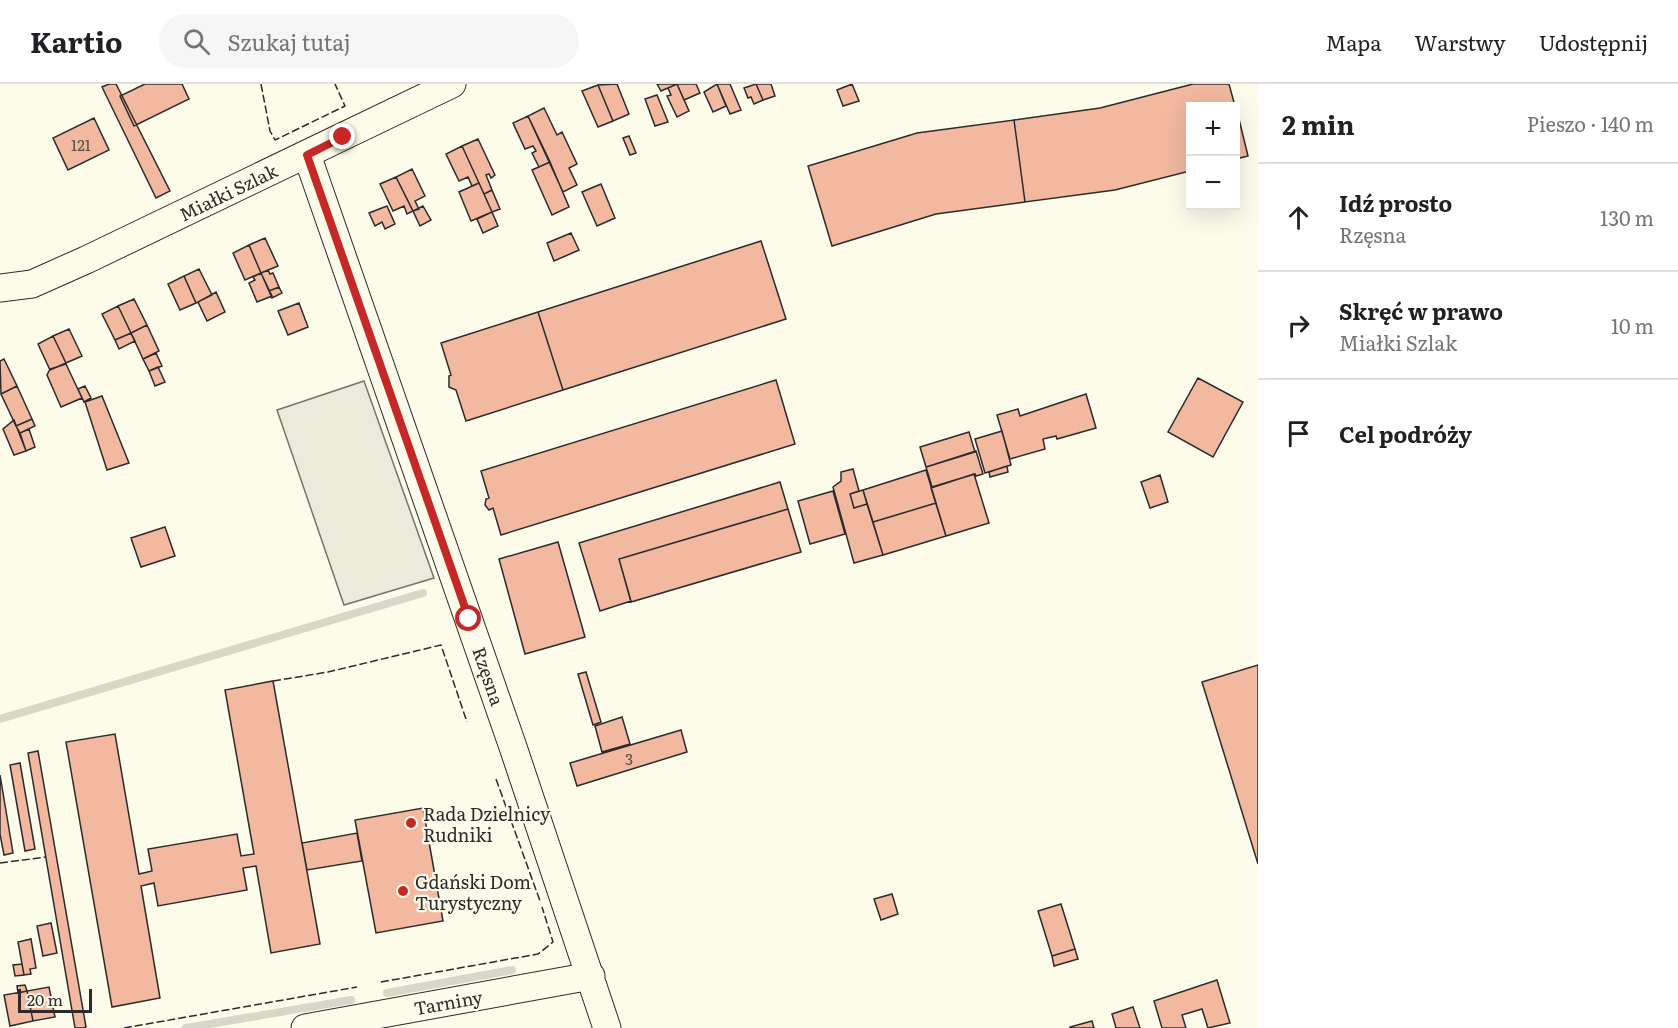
<!DOCTYPE html>
<html lang="pl">
<head>
<meta charset="utf-8">
<style>
  body { margin:0; font-family:Literata,serif; background:#f6f6f6; color:#202124 }
  .controls { position:absolute; right:18px; top:18px; display:grid; overflow:hidden; border-radius:0px; box-shadow:0 6px 24px #0002 }
  .controls button { width:54px; height:54px; display:grid; place-items:center; padding:0; border:0; border-bottom:2px solid #e0e0e0; background:#fff; color:#202124; font:30px sans-serif }
  .scale { position:absolute; left:18px; bottom:15px; width:74px; box-sizing:border-box; padding-left:6px; border:3px solid #2b2b2b; border-top:0; font-size:16px; line-height:21px; white-space:nowrap; color:#2b2b2b; -webkit-text-stroke:4px #fdfbea; paint-order:stroke }
  .stop { position:absolute; width:18px; height:18px; margin:-14px; border:4px solid #c62828; border-radius:50%; background:#fff }
  .stop.end { background:#c62828; border-color:#fff; box-shadow:0 2px 6px #0008 }
  .list { margin:0; padding:0; list-style:none }
  h2 { display:flex; justify-content:space-between; align-items:center; height:78px; margin:0; padding:0 24px; font-size:26px }
  h2 small { font-size:20px; font-weight:400; color:#757577 }
  .list li { display:grid; grid-template-columns:39px 1fr auto; gap:18px; align-items:center; box-sizing:border-box; height:108px; padding:0 24px; border-top:2px solid #e0e0e0 }
  .list b { display:block; font-size:22px; white-space:nowrap }
  .list p { margin:0; font-size:20px; white-space:nowrap; color:#757577 }
  .list em { font-size:20px; font-style:normal; color:#757577 }
  .icon { flex:none; width:33px; height:33px; fill:none; stroke:currentColor; stroke-width:2; stroke-linecap:round; stroke-linejoin:round }
  .map { position:relative; flex:none; width:1258px; height:944px; overflow:hidden }
  header { display:flex; align-items:center; gap:36px; box-sizing:border-box; height:84px; padding:0 30px; background:#fff; border-bottom:2px solid #e0e0e0 }
  header strong { font-size:28px }
  nav { display:flex; gap:33px; margin-inline-start:auto; font-size:21px }
  .search { width:420px; height:54px; background:#f6f6f6; display:flex; align-items:center; gap:15px; box-sizing:border-box; padding:0 21px; border-radius:33px; color:#757577; font-size:22px }
  main { display:flex }
  aside { flex:1; background:#fff }
  .map>svg:first-child { display:block }
  .green { fill:#ecebdb; stroke:#74746e; stroke-width:1.5 }
  .lines { fill:none; stroke-linecap:round; stroke-linejoin:round }
  .stream { stroke:#d8d7c9; stroke-width:8 }
  .building { fill:#f2b8a0; stroke:#2b2b2b; stroke-width:1.5 }
  .minor-casing { stroke:#2b2b2b; stroke-width:29 }
  .minor { stroke:#fdfbea; stroke-width:27 }
  .fence { stroke:#2b2b2b; stroke-width:1.5; stroke-dasharray:8 3; stroke-linecap:butt }
  .route { stroke:#c62828; stroke-width:8 }
  .poi-dot { fill:#c62828; stroke:#fdfbea; stroke-width:2 }
  .labels { text-anchor:middle; dominant-baseline:central; stroke-width:4.5; stroke-linejoin:round; paint-order:stroke }
  .number-label { font-size:15px; fill:#5d4e48 }
  .street-label { font-size:18px; fill:#2b2b2b; stroke:#fdfbea }
  .poi-label { font-size:18px; fill:#2b2b2b; stroke:#fdfbea; text-anchor:start }
</style>
</head>
<body>
<header>
<strong>Kartio</strong>
<div class="search"><svg class="icon" aria-label="search" viewBox="0 0 24 24"><circle cx="10" cy="10" r="6"/><path d="M15 15l6 6"/></svg>Szukaj tutaj</div>
<nav><a>Mapa</a><a>Warstwy</a><a>Udostępnij</a></nav>
</header>
<main>
<div class="map">
<svg width="1258" height="944" viewBox="0 0 1258 944">
  <rect width="100%" height="100%" fill="#fdfbea"/>
  <path class="green" d="M364,297l70,197 -90,27 -67,-195z"/>
  <g class="lines">
    <path class="stream" d="M0,635l423,-126
      M387,909l125,-23
      M186,944l165,-28"/>
  </g>
  <path class="building" d="M109,0h7l54,107 -14,7 -54,-111z
    M145,0h37l7,15 -55,27 -14,-30z
    M617,0l12,30 -16,7 -15,-36z
    M657,0h20l-16,7z
    M677,0l12,27 -12,6 -10,-21 4,-1 -3,-7z
    M677,0h19l4,9 -16,7z
    M717,0l9,22 -13,6 -9,-20z
    M717,0h13l11,26 -11,4z
    M756,0l7,16 -9,4 -3,-7 -3,1 -4,-10z
    M756,0h15l4,12 -12,4z
    M852,0l7,17 -16,5 -6,-16z
    M1193,0h36l6,22h-45v65l-75,19 -90,12 -11,-82 86,-12z
    M598,1l15,36 -15,6 -16,-36z
    M657,11l11,27 -13,4 -10,-27z
    M1236,23l12,49 -12,3z
    M544,24l13,27 5,-3 15,32 -8,4 8,17 -14,7 -35,-76z
    M528,32l22,46 -11,5 -7,-14 4,-2 -3,-5 -8,3 -12,-26z
    M94,34l15,32 -41,20 -15,-32z
    M1014,36l11,82 -89,12 -104,32 -24,-80 109,-33z
    M629,52l7,17 -6,2 -7,-17z
    M478,55l17,36 -4,3 -2,-4 -3,1 6,15 -8,4 -22,-48z
    M462,62l17,37 -7,3 -4,-9 -9,4 -13,-27z
    M550,78l19,45 -17,8 -20,-45z
    M412,85l13,27 -10,5 4,8 -6,2 -17,-34z
    M396,93l17,34 -6,3 -3,-8 -11,5 -13,-27z
    M479,99l13,29 -21,9 -12,-29z
    M601,100l14,34 -18,8 -15,-34z
    M492,106l8,19 -8,3 -8,-18z
    M387,122l8,18 -10,5 -3,-7 -7,4 -6,-13z
    M423,122l8,14 -11,6 -7,-15z
    M492,128l6,14 -15,7 -6,-14z
    M571,149l8,17 -25,11 -7,-18z
    M265,154l13,28 -17,7 -12,-28z
    M761,157l25,78 -223,71 -25,-78z
    M249,161l12,28 -16,7 -12,-27z
    M199,185l13,26 -16,8 -12,-27z
    M268,186l2,4 3,-1 6,14 -10,4 -8,-18z
    M261,189l11,23 -15,6 -8,-19 6,-3 -2,-3z
    M184,192l12,27 -16,7 -12,-26z
    M279,203l3,6 -10,5 -3,-7z
    M216,208l9,20 -18,9 -9,-19z
    M134,215l13,26 -16,8 -13,-27z
    M299,219l9,24 -20,8 -10,-24z
    M118,222l13,27 -16,7 -13,-26z
    M538,228l25,78 -97,31 -10,-31 -7,-3v-11l2,-1 -10,-32z
    M147,241l12,26 -16,8 -12,-26z
    M69,245l13,27 -16,7 -13,-27z
    M131,249l4,8 -16,8 -4,-9z
    M53,252l13,27 -16,7 -12,-26z
    M156,269l6,13 -13,5 -6,-12z
    M4,275l13,27 -16,8 -1,-33z
    M66,280l16,34 -21,9 -14,-32 3,-6z
    M158,283l7,15 -10,4 -6,-15z
    M1198,294l45,24 -30,55 -45,-25z
    M776,296l19,64 -294,91 -8,-27 -4,2 -4,-5 1,-6 3,-1 -8,-27z
    M17,302l15,33 -16,7 -15,-32z
    M85,302l6,12 -7,4 -6,-13z
    M1086,310l10,34 -39,11 -1,-3 -13,3 2,10 -35,10 -13,-44 21,-6 2,7z
    M102,312l27,67 -22,7 -22,-68z
    M32,335l3,7 -15,7 -4,-7z
    M14,336l12,31 -12,4 -11,-26z
    M29,345l6,18 -9,4 -6,-18z
    M1002,347l9,34 -26,8 -10,-34z
    M969,348l6,20 -49,15 -6,-20z
    M976,367l7,23 -7,2 -1,-2 -43,13 -6,-20z
    M1007,382l1,6 -18,5 -1,-5z
    M853,385l6,22 -9,3 4,14 13,-4 16,51 -29,8 -21,-76 8,-6v-9z
    M926,386l10,33 -63,19 -10,-32z
    M974,390l15,49 -43,13 -15,-48z
    M1160,391l8,27 -18,6 -9,-26z
    M780,398l8,27 -169,50 12,42 -31,10 -21,-68z
    M863,406l4,14 -13,4 -4,-14z
    M833,407l12,43 -35,10 -12,-43z
    M936,419l10,33 -63,19 -10,-33z
    M788,425l13,43 -170,50 -12,-43z
    M165,443l10,29 -34,11 -10,-29z
    M558,458l27,95 -60,17 -26,-95z
    M1258,581v199l-56,-182z
    M586,588l15,50 -8,3 -15,-51z
    M273,597l47,263 -49,9 -15,-87 -13,2 4,22 -89,16 -4,-23 -13,3 19,112 -48,9 -46,-265 49,-8 24,140 13,-3 -4,-22 89,-15 4,22 13,-2 -29,-164z
    M622,633l8,27 -28,8 -7,-26z
    M681,646l6,22 -110,34 -7,-23z
    M38,667l48,276 -3,1h-8l-47,-275z
    M20,679l15,86 -10,2 -15,-86z
    M0,691l13,78 -9,2 -4,-21z
    M423,724l20,113 -67,12 -21,-113z
    M357,749l5,28 -55,9 -5,-27z
    M892,810l6,20 -17,6 -7,-21z
    M1061,820l14,45 -23,7 -14,-45z
    M51,839l6,30 -14,3 -6,-30z
    M31,855l5,29 -6,1 1,5 -7,1 -6,-33z
    M1075,865l3,10 -24,7 -2,-10z
    M22,880l2,11 -9,1 -2,-11z
    M1217,896l13,43 -22,5 -6,-19 -20,6 4,13h-24l-8,-27z
    M25,901l2,6 -9,2 -1,-7z
    M49,903l6,30 -22,4 -6,-30z
    M27,907l6,30 -23,5 -6,-31z
    M1133,923l7,21h-24l-4,-14z
    M1092,937l2,7h-24v-1z"/>
  <g class="lines">
    <g class="minor-casing">
      <path id="minor" d="M307,71l206,592 94,281
        M0,204l32,-4 54,-24 366,-176
        M305,944l286,-52"/>
    </g>
    <use href="#minor" class="minor"/>
    <path class="fence" d="M261,0l9,47 5,9 70,-34 -10,-22
      M273,597l55,-9 113,-27 26,77
      M496,695l44,122
      M0,779l46,-6
      M381,898l157,-28 15,-12 -11,-35
      M124,944l233,-41"/>
  </g>
  <g class="lines">
    <path class="route" d="M343,53l-36,18 162,464"/>
  </g>
  <g class="poi-dot">
    <circle cx="411" cy="739" r="6"/>
    <circle cx="403" cy="807" r="6"/>
  </g>
  <g class="labels">
    <g class="number-label">
      <text x="81" y="60">121</text>
      <text x="629" y="674">3</text>
    </g>
    <g class="street-label">
      <text transform="translate(228 108) rotate(-26)">Miałki Szlak</text>
      <text transform="translate(489 592) rotate(71)">Rzęsna</text>
      <text transform="translate(448 918) rotate(-10)">Tarniny</text>
    </g>
    <g class="poi-label">
      <text x="423" y="729">Rada Dzielnicy<tspan x="423" dy="21">Rudniki</tspan></text>
      <text x="415" y="797">Gdański Dom<tspan x="415" dy="21">Turystyczny</tspan></text>
    </g>
  </g>
</svg>
<div class="controls">
<button>+</button>
<button>−</button>
</div>
<div class="scale">20 m</div>
<div class="stop" style="left:469px;top:535px"></div>
<div class="stop end" style="left:343px;top:53px"></div>
</div>
<aside>
<h2>2 min<small>Pieszo · 140 m</small></h2>
<ul class="list">
<li><svg class="icon" aria-label="ahead" viewBox="0 0 24 24"><path d="M12 20V5M6 11l6-6 6 6"/></svg><div><b>Idź prosto</b><p>Rzęsna</p></div><em>130 m</em></li>
<li><svg class="icon" aria-label="right" viewBox="0 0 24 24"><path d="M7 20v-9h11M14 6l5 5-5 5"/></svg><div><b>Skręć w prawo</b><p>Miałki Szlak</p></div><em>10 m</em></li>
<li><svg class="icon" aria-label="arrive" viewBox="0 0 24 24"><path d="M6 21V4h12l-3 4 3 4H6"/></svg><div><b>Cel podróży</b></div></li>
</ul>
</aside>
</main>
</body>
</html>
